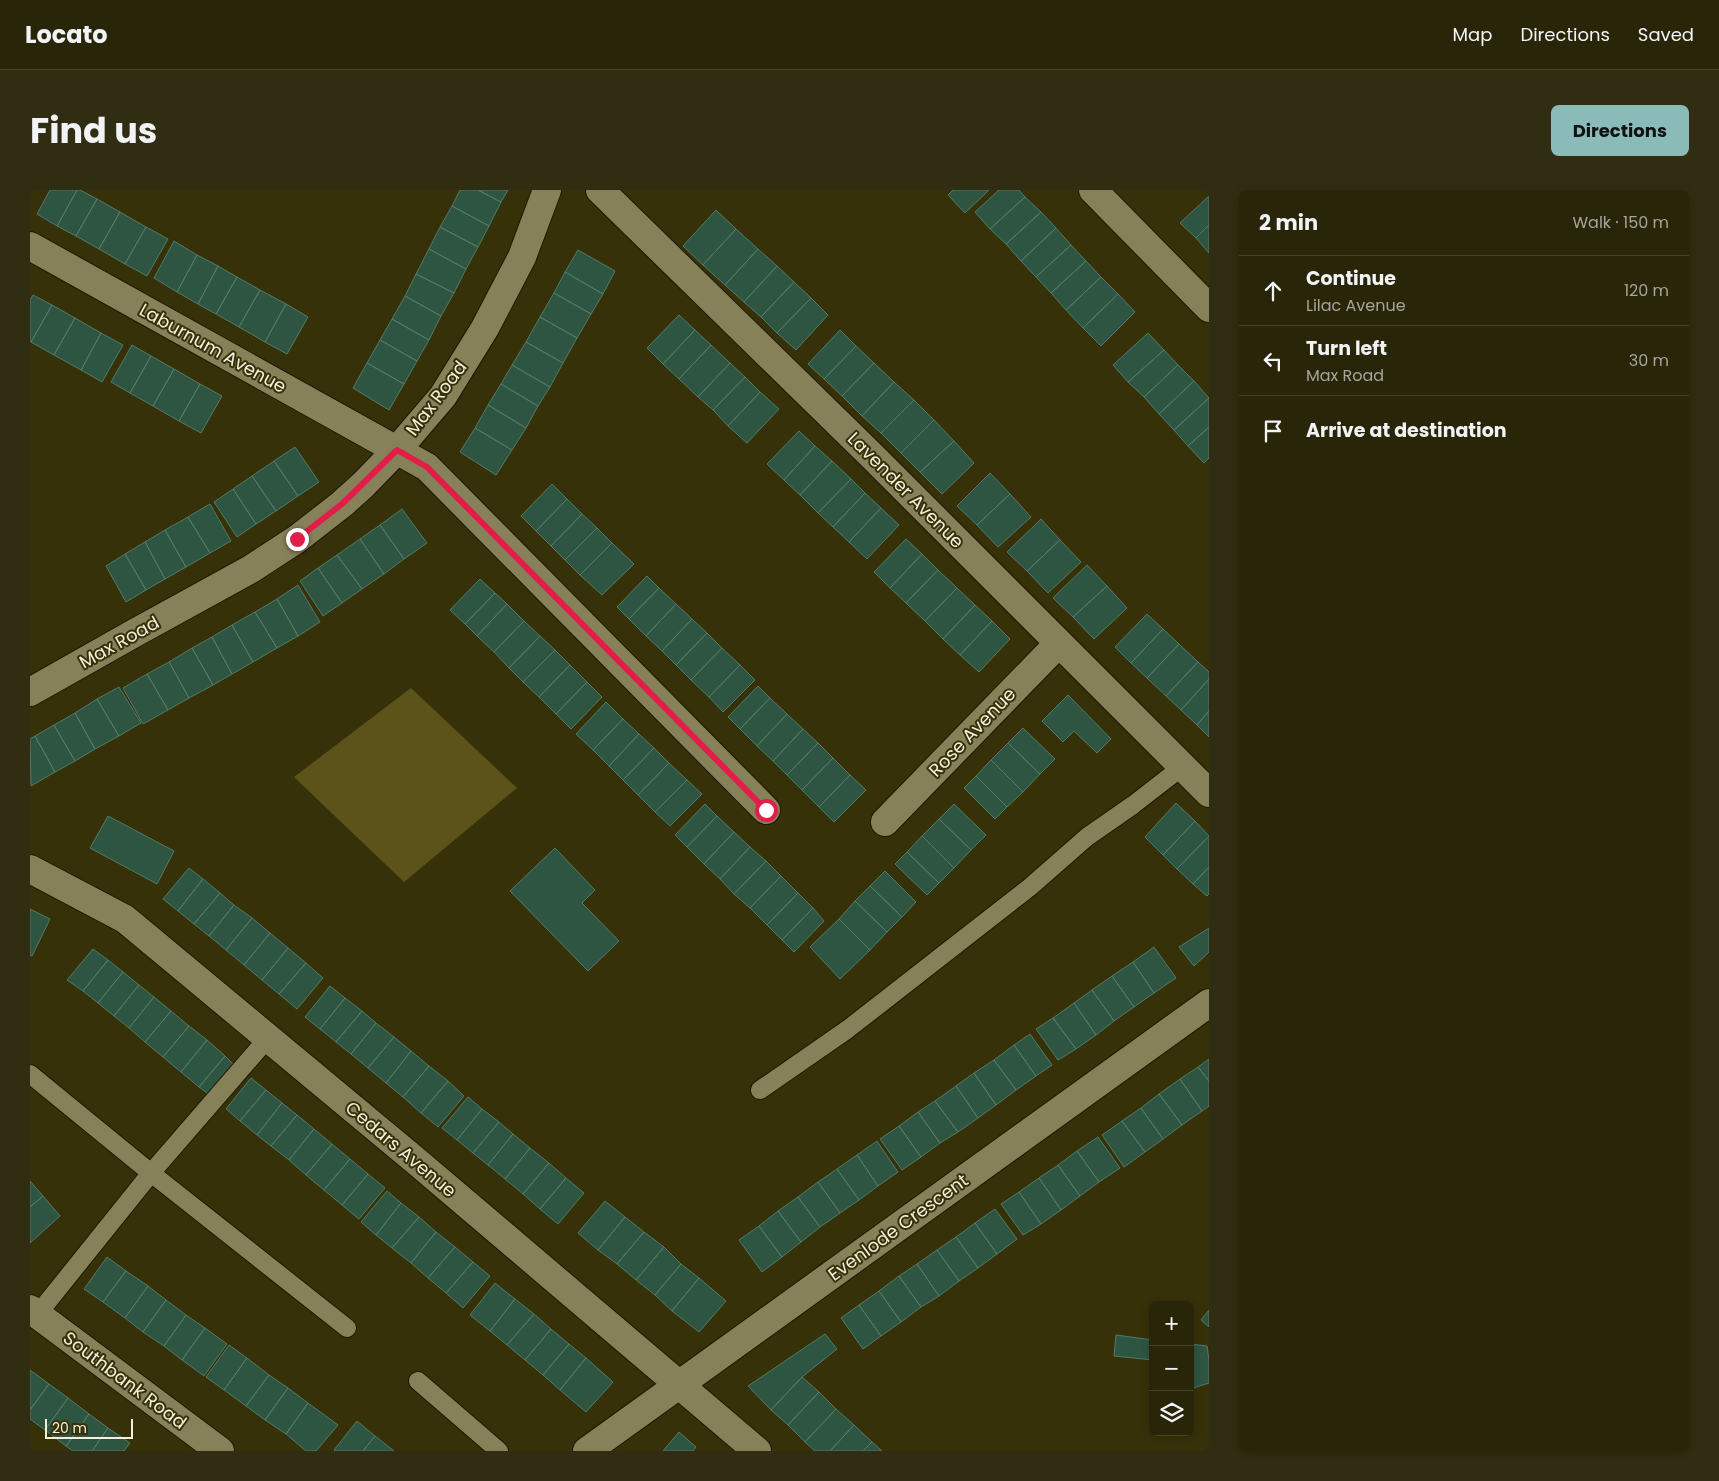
<!DOCTYPE html>
<html lang="en">
<head>
<meta charset="utf-8">
<style>
  body { margin:0; font-family:Poppins,sans-serif; background:#312d12; color:#f1f3f6 }
  .controls { position:absolute; right:15px; bottom:15px; display:grid; overflow:hidden; border-radius:8px; box-shadow:0 2px 8px #0003 }
  .controls button { width:45px; height:45px; display:grid; place-items:center; padding:0; border:0; border-bottom:1px solid #454229; background:#292508; color:#f1f3f6; font:25px sans-serif }
  .scale { position:absolute; left:15px; bottom:12px; width:88px; box-sizing:border-box; padding-left:5px; border:2px solid #f2efda; border-top:0; font-size:14px; line-height:18px; white-space:nowrap; color:#f2efda; -webkit-text-stroke:4px #37310a; paint-order:stroke }
  .stop { position:absolute; width:15px; height:15px; margin:-11px; border:4px solid #e11d48; border-radius:50%; background:#fff }
  .stop.end { background:#e11d48; border-color:#fff; box-shadow:0 1px 5px #0008 }
  .list { margin:0; padding:0; list-style:none }
  h2 { display:flex; justify-content:space-between; align-items:center; height:65px; margin:0; padding:0 20px; font-size:21px }
  h2 small { font-size:16px; font-weight:400; color:#a5a59c }
  .list li { display:grid; grid-template-columns:32px 1fr auto; gap:15px; align-items:center; box-sizing:border-box; height:70px; padding:0 20px; border-top:1px solid #454229 }
  .list b { display:block; font-size:19px; white-space:nowrap }
  .list p { margin:0; font-size:16px; white-space:nowrap; color:#a5a59c }
  .list em { font-size:16px; font-style:normal; color:#a5a59c }
  .icon { flex:none; width:28px; height:28px; fill:none; stroke:currentColor; stroke-width:2; stroke-linecap:round; stroke-linejoin:round }
  .map { position:relative; flex:none; width:1179px; height:1261px; overflow:hidden; border-radius:8px }
  header { display:flex; align-items:center; gap:30px; box-sizing:border-box; height:70px; padding:0 25px; background:#292508; border-bottom:1px solid #454229 }
  header strong { font-size:24px }
  nav { display:flex; gap:28px; margin-inline-start:auto; font-size:18px }
  .intro { display:flex; align-items:center; justify-content:space-between; box-sizing:border-box; height:120px; padding:0 30px }
  h1 { margin:0; font-size:35px }
  .button { padding:12px 22px; border-radius:8px; background:#8bbbb9; color:#111; font-size:18px; font-weight:700 }
  main { display:flex; gap:30px; padding:0 30px }
  aside { flex:1; background:#292508; border-radius:8px; box-shadow:0 2px 8px #0003 }
  .map>svg:first-child { display:block }
  .green { fill:#5c531a }
  .building { fill:#2e5541; stroke:#537b66 }
  .lines { fill:none; stroke-linecap:round; stroke-linejoin:round }
  .lane-casing { stroke:#1e1900; stroke-width:20 }
  .street-casing { stroke:#1e1900; stroke-width:30 }
  .lane { stroke:#87815a; stroke-width:18 }
  .street { stroke:#87815a; stroke-width:28 }
  .route { stroke:#e11d48; stroke-width:6 }
  .labels { text-anchor:middle; dominant-baseline:central; stroke-width:4; stroke-linejoin:round; paint-order:stroke }
  .street-label { font-size:18px; fill:#f2efda; stroke:#37310a }
</style>
</head>
<body>
<header>
<strong>Locato</strong>
<nav><a>Map</a><a>Directions</a><a>Saved</a></nav>
</header>
<div class="intro"><h1>Find us</h1><a class="button">Directions</a></div>
<main>
<div class="map">
<svg width="1179" height="1261" viewBox="0 0 1179 1261">
  <rect width="100%" height="100%" fill="#37310a"/>
  <path class="green" d="M381,498l106,100 -113,94 -110,-105z"/>
  <path class="building" d="M20,0h27l-20,36 -20,-12z
    M47,0h3l17,9 -21,37 -19,-10z
    M430,0h18l23,12 -12,24 -37,-20z
    M448,0h30l-7,12z
    M923,0h36l-24,23 -17,-18z
    M969,0h20l6,7 -35,32 -15,-17z
    M1179,6v29l-13,13 -16,-15z
    M995,7l16,15 -35,32 -16,-15z
    M67,9l23,13 -21,37 -23,-13z
    M422,16l37,20 -11,21 -38,-20z
    M686,20l20,19 -33,36 -20,-19z
    M90,22l26,15 -21,37 -26,-15z
    M1011,22l15,16 -35,33 -15,-17z
    M1179,35v28l-13,-15z
    M116,37l22,12 -21,37 -22,-12z
    M410,37l38,20 -12,22 -37,-20z
    M1026,38l15,17 -35,32 -15,-16z
    M706,39l22,20 -33,36 -22,-20z
    M144,51l23,14 -20,37 -23,-14z
    M1041,55l15,16 -35,32 -15,-16z
    M399,59l37,20 -12,24 -38,-19z
    M728,59l19,17 -33,36 -19,-17z
    M548,60l37,21 -12,23 -38,-22z
    M167,65l21,11 -20,38 -21,-12z
    M1056,71l15,16 -35,33 -15,-17z
    M188,76l19,11 -21,37 -18,-10z
    M747,76l17,16 -33,35 -17,-15z
    M535,82l38,22 -12,20 -37,-21z
    M386,84l38,19 -13,23 -36,-20z
    M207,87l23,13 -21,37 -23,-13z
    M1071,87l17,17 -35,34 -17,-18z
    M764,92l17,16 -34,35 -16,-16z
    M230,100l26,14 -21,38 -26,-15z
    M524,103l37,21 -14,24 -37,-21z
    M1088,104l17,18 -34,34 -18,-18z
    M3,105l19,10 -21,37 -1,-1v-41z
    M375,106l36,20 -12,24 -37,-21z
    M781,108l17,17 -32,35 -19,-17z
    M256,114l22,13 -21,37 -22,-12z
    M22,115l23,13 -21,37 -23,-13z
    M649,125l16,15 -32,34 -16,-16z
    M510,127l37,21 -14,25 -37,-21z
    M45,128l26,15 -20,37 -27,-15z
    M362,129l37,21 -12,21 -37,-21z
    M665,140l16,15 -32,34 -16,-15z
    M810,140l16,16 -32,33 -16,-15z
    M71,143l22,12 -21,37 -21,-12z
    M1118,143l16,17 -36,32 -15,-17z
    M350,150l37,21 -13,23 -37,-21z
    M496,152l37,21 -13,24 -38,-22z
    M102,155l19,11 -21,37 -19,-11z
    M681,155l19,18 -32,34 -19,-18z
    M826,156l18,17 -32,33 -18,-17z
    M1134,160l14,15 -34,32 -16,-15z
    M121,166l23,13 -21,37 -23,-13z
    M337,173l37,21 -15,26 -36,-22z
    M700,173l15,14 -32,33 -15,-13z
    M844,173l20,19 -32,34 -20,-20z
    M482,175l38,22 -12,19 -37,-22z
    M1148,175l16,16 -35,33 -15,-17z
    M144,179l26,15 -21,37 -26,-15z
    M715,187l15,15 -32,34 -15,-16z
    M1164,191l15,17 -35,32 -15,-16z
    M864,192l20,18 -33,33 -19,-17z
    M170,194l22,12 -21,37 -22,-12z
    M471,194l37,22 -12,22 -38,-23z
    M730,202l19,17 -32,34 -19,-17z
    M1179,208v29l-21,19 -14,-16z
    M884,210l20,20 -33,33 -20,-20z
    M458,215l38,23 -14,22 -37,-22z
    M904,230l20,21 -34,31 -19,-19z
    M1179,237v31l-5,5 -16,-17z
    M445,238l37,22 -16,25 -36,-23z
    M769,241l16,15 -31,34 -17,-16z
    M924,251l20,22 -32,31 -22,-22z
    M785,256l17,15 -32,34 -16,-15z
    M265,257l24,35 -21,14 -24,-35z
    M244,271l24,35 -22,15 -24,-35z
    M802,271l19,18 -33,34 -18,-18z
    M960,283l20,21 -33,31 -20,-19z
    M222,286l24,35 -20,13 -23,-35z
    M821,289l14,14 -32,34 -15,-14z
    M522,294l15,15 -31,32 -15,-15z
    M203,299l23,35 -19,13 -23,-35z
    M835,303l16,15 -32,34 -16,-15z
    M980,304l21,23 -33,30 -21,-22z
    M537,309l15,15 -31,32 -15,-15z
    M180,314l21,37 -21,12 -22,-36z
    M851,318l18,17 -32,34 -18,-17z
    M372,319l25,34 -23,16 -24,-34z
    M552,324l15,14 -32,32 -14,-14z
    M158,327l22,36 -24,14 -21,-37z
    M1011,329l19,21 -33,31 -20,-19z
    M350,335l24,34 -20,15 -24,-35z
    M567,338l15,15 -32,32 -15,-15z
    M135,340l21,37 -21,12 -20,-37z
    M330,349l24,35 -22,15 -25,-34z
    M876,349l16,15 -32,34 -16,-16z
    M1030,350l21,22 -33,31 -21,-22z
    M115,352l20,37 -19,11 -21,-36z
    M582,353l22,21 -32,31 -22,-20z
    M95,364l21,36 -20,12 -20,-36z
    M892,364l16,16 -32,33 -16,-15z
    M307,365l25,34 -20,14 -24,-35z
    M1057,375l20,21 -34,31 -20,-19z
    M288,378l24,35 -19,13 -23,-35z
    M908,380l19,18 -32,33 -19,-18z
    M617,386l12,12 -30,31 -12,-12z
    M450,389l15,14 -30,31 -15,-14z
    M268,395l22,37 -22,14 -21,-37z
    M1077,396l20,22 -33,31 -21,-22z
    M629,398l17,16 -30,32 -17,-17z
    M927,398l18,17 -32,34 -18,-18z
    M465,403l12,11 -30,32 -12,-12z
    M247,409l21,37 -21,12 -22,-36z
    M477,414l17,17 -30,31 -17,-16z
    M646,414l16,15 -30,32 -16,-15z
    M945,415l17,16 -32,34 -17,-16z
    M225,422l22,36 -24,14 -21,-37z
    M1117,424l16,15 -32,34 -16,-16z
    M662,429l15,14 -31,32 -14,-14z
    M494,431l16,15 -31,32 -15,-16z
    M962,431l18,18 -31,33 -19,-17z
    M202,435l21,37 -21,12 -20,-37z
    M1133,439l16,15 -32,34 -16,-15z
    M677,443l15,15 -31,32 -15,-15z
    M510,446l15,14 -32,32 -14,-14z
    M182,447l20,37 -19,11 -21,-37z
    M1149,454l19,18 -32,34 -19,-18z
    M162,458l21,37 -24,13 -20,-36z
    M692,458l18,17 -31,32 -18,-17z
    M525,460l15,15 -31,32 -16,-15z
    M139,472l20,36 -21,12 -21,-36z
    M1168,472l11,10v7l-28,31 -15,-14z
    M540,475l17,17 -31,32 -17,-17z
    M710,475l15,15 -32,32 -14,-15z
    M117,484l21,36 -25,14 -20,-36z
    M1179,489v32l-12,14 -16,-15z
    M557,492l15,15 -31,32 -15,-15z
    M728,496l12,12 -30,31 -12,-12z
    M89,497l22,36 -22,13 -22,-37z
    M1038,505l43,44 -14,14 -23,-22 -11,11 -21,-21z
    M740,508l17,16 -30,32 -17,-17z
    M67,509l22,37 -24,13 -20,-36z
    M576,512l17,17 -30,31 -17,-16z
    M1179,521v26l-12,-12z
    M45,523l20,36 -20,12 -21,-36z
    M757,524l16,15 -30,32 -16,-15z
    M593,529l16,15 -30,32 -16,-16z
    M24,535l21,36 -20,11 -20,-36z
    M993,538l32,31 -15,15 -32,-31z
    M773,539l15,14 -31,32 -14,-14z
    M609,544l15,14 -31,32 -14,-14z
    M5,546l20,36 -24,14 -1,-47z
    M788,553l15,15 -31,32 -15,-15z
    M978,553l32,31 -17,18 -32,-32z
    M624,558l15,15 -31,32 -15,-15z
    M803,568l17,17 -31,32 -17,-17z
    M961,570l32,32 -16,15 -31,-31z
    M639,573l18,17 -32,32 -17,-17z
    M820,585l16,15 -32,32 -15,-15z
    M946,586l31,31 -12,12 -31,-31z
    M657,590l15,14 -32,32 -15,-14z
    M1146,613l19,18 -32,34 -18,-18z
    M675,614l12,12 -30,31 -12,-12z
    M924,614l32,31 -15,15 -32,-31z
    M78,626l66,35 -17,33 -67,-36z
    M687,626l17,16 -30,32 -17,-17z
    M909,629l32,31 -17,18 -32,-32z
    M1165,631l14,15 -32,33 -14,-14z
    M704,642l16,15 -30,32 -16,-15z
    M892,646l32,32 -15,15 -32,-31z
    M1179,646v31l-16,17 -16,-15z
    M720,657l16,14 -32,33 -14,-15z
    M525,658l40,42 -13,13 37,38 -31,30 -78,-80z
    M877,662l32,31 -12,12 -32,-31z
    M736,671l15,15 -31,32 -16,-14z
    M1179,677v27l-2,2 -14,-12z
    M159,678l14,11 -25,32 -15,-12z
    M855,681l31,31 -14,15 -32,-31z
    M751,686l17,17 -31,32 -17,-17z
    M173,689l17,14 -26,31 -16,-13z
    M840,696l32,31 -15,15 -32,-31z
    M190,703l14,12 -25,31 -15,-12z
    M768,703l15,15 -31,32 -15,-15z
    M825,711l32,31 -17,18 -31,-31z
    M204,715l18,13 -26,32 -17,-14z
    M783,718l11,13 -30,31 -12,-12z
    M0,719l20,10 -18,37 -2,-1z
    M222,728l18,15 -26,32 -18,-15z
    M809,729l31,31 -30,29 -30,-32z
    M1179,738v24l-15,14 -15,-19z
    M240,743l18,15 -26,32 -18,-15z
    M1124,757l22,31 -22,15 -21,-31z
    M258,758l18,15 -27,31 -17,-14z
    M63,759l15,11 -25,31 -16,-11z
    M78,770l15,12 -25,31 -15,-12z
    M1103,772l21,31 -20,14 -22,-31z
    M276,773l17,15 -26,31 -18,-15z
    M93,782l16,13 -25,31 -16,-13z
    M1082,786l22,31 -20,14 -22,-31z
    M109,795l15,12 -25,31 -15,-12z
    M300,796l15,12 -25,31 -15,-12z
    M1062,800l22,31 -18,14 -22,-32z
    M124,807l17,14 -26,31 -16,-14z
    M315,808l17,13 -26,31 -16,-13z
    M1044,813l22,32 -20,14 -23,-31z
    M141,821l18,15 -26,31 -18,-15z
    M332,821l14,12 -25,31 -15,-12z
    M1023,828l23,31 -18,11 -22,-31z
    M346,833l18,14 -26,31 -17,-14z
    M159,836l18,14 -26,32 -18,-15z
    M1000,844l22,31 -16,11 -22,-31z
    M364,847l17,14 -25,32 -18,-15z
    M177,850l18,16 -26,31 -18,-15z
    M984,855l22,31 -20,14 -22,-30z
    M381,861l18,15 -26,31 -17,-14z
    M195,866l9,9 -24,30 -11,-8z
    M1179,869v22l-11,-14z
    M964,870l22,30 -20,15 -22,-32z
    M399,876l19,15 -27,32 -18,-16z
    M1168,877l11,14v25l-7,5 -22,-32z
    M944,883l22,32 -18,13 -22,-32z
    M221,888l15,12 -26,31 -14,-12z
    M1150,889l22,32 -20,14 -23,-31z
    M418,891l16,15 -26,31 -17,-14z
    M926,896l22,32 -20,14 -23,-31z
    M236,900l16,13 -25,32 -17,-14z
    M1129,904l23,31 -19,14 -22,-31z
    M438,907l14,12 -25,31 -15,-12z
    M905,911l23,31 -18,11 -22,-31z
    M252,913l15,12 -26,31 -14,-11z
    M1111,918l22,31 -18,13 -23,-31z
    M452,919l17,13 -26,31 -16,-13z
    M888,922l22,31 -19,14 -22,-31z
    M267,925l17,14 -25,31 -18,-14z
    M1092,931l23,31 -21,15 -22,-32z
    M469,932l14,12 -25,31 -15,-12z
    M869,936l22,31 -19,13 -22,-31z
    M284,939l18,15 -26,31 -17,-15z
    M483,944l17,14 -25,31 -17,-14z
    M1068,947l22,31 -21,14 -22,-31z
    M847,951l21,31 -20,14 -21,-31z
    M302,954l18,15 -26,31 -18,-15z
    M500,958l19,15 -26,31 -18,-15z
    M1047,961l22,31 -19,14 -22,-31z
    M827,965l21,31 -19,14 -22,-31z
    M320,969l18,15 -26,31 -18,-15z
    M519,973l17,15 -26,31 -17,-15z
    M1028,975l22,31 -19,14 -22,-32z
    M807,979l22,31 -19,13 -22,-31z
    M338,984l17,14 -26,31 -17,-14z
    M536,988l18,15 -26,31 -18,-15z
    M1009,988l22,32 -20,14 -22,-32z
    M0,991l13,15 -13,11z
    M788,992l22,31 -20,14 -22,-30z
    M357,1001l14,12 -25,32 -15,-13z
    M989,1002l22,32 -18,11 -22,-31z
    M13,1006l17,20 -30,27v-36z
    M768,1007l22,30 -19,15 -23,-31z
    M575,1011l20,16 -27,33 -20,-17z
    M371,1013l18,14 -27,31 -16,-13z
    M965,1019l22,30 -20,15 -22,-31z
    M748,1021l23,31 -19,15 -23,-31z
    M389,1027l17,15 -25,31 -19,-15z
    M595,1027l19,15 -27,32 -19,-14z
    M945,1033l22,31 -19,14 -22,-31z
    M729,1036l23,31 -20,15 -23,-32z
    M406,1042l19,15 -27,31 -17,-15z
    M614,1042l20,15 -28,33 -19,-16z
    M926,1047l22,31 -19,13 -22,-31z
    M425,1057l18,15 -27,31 -18,-15z
    M634,1057l17,17 -26,31 -19,-15z
    M907,1060l22,31 -20,15 -22,-32z
    M77,1067l19,14 -23,31 -19,-13z
    M443,1072l17,14 -27,32 -17,-15z
    M651,1074l18,14 -27,33 -17,-16z
    M887,1074l22,32 -18,11 -22,-31z
    M96,1081l22,15 -23,32 -22,-16z
    M869,1086l22,31 -20,15 -22,-31z
    M669,1088l27,23 -27,31 -27,-21z
    M465,1093l20,16 -25,32 -20,-16z
    M118,1096l18,14 -23,32 -18,-14z
    M849,1101l22,31 -20,14 -22,-31z
    M485,1109l19,15 -27,31 -17,-14z
    M136,1110l20,15 -22,31 -21,-14z
    M829,1115l22,31 -18,13 -22,-31z
    M1179,1120v17l-8,-7z
    M504,1124l17,15 -26,31 -18,-15z
    M156,1125l19,13 -23,32 -18,-14z
    M175,1138l22,16 -23,32 -22,-16z
    M521,1139l18,15 -26,31 -18,-15z
    M795,1144l12,15 -35,28 -31,33 -23,-24z
    M1086,1145l37,5v20l-39,-4z
    M539,1154l17,14 -26,32 -17,-15z
    M1160,1154l17,2 2,14v23l-19,6z
    M199,1155l18,13 -23,32 -18,-13z
    M217,1168l22,17 -23,31 -22,-16z
    M556,1168l27,24 -27,30 -26,-22z
    M0,1180l19,14 -19,26z
    M239,1185l19,13 -23,32 -19,-14z
    M772,1187l17,15 -31,33 -17,-15z
    M19,1194l19,14 -23,32 -15,-11v-9z
    M258,1198l20,15 -22,31 -21,-14z
    M789,1202l17,17 -31,33 -17,-17z
    M38,1208l21,16 -23,32 -21,-16z
    M278,1213l30,22 -22,26h-10l-20,-17z
    M806,1219l18,16 -24,26h-15l-10,-9z
    M59,1224l19,14 -16,23h-19l-7,-5z
    M327,1231l18,15 -12,15h-28l-1,-1z
    M824,1235l18,17 -9,9h-33z
    M78,1238l22,15 -6,8h-32z
    M649,1242l17,15 -3,4h-30z
    M345,1246l19,15h-31z
    M842,1252l10,9h-19z"/>
  <g class="lines">
    <g class="lane-casing">
      <path id="lane" d="M238,848l-117,135 196,155
        M0,884l121,99 -114,142
        M730,900l88,-61 182,-142 57,-50 46,-32 49,-38
        M388,1191l81,70"/>
    </g>
    <g class="street-casing">
      <path id="street" d="M570,0l272,266 337,337
        M1063,0l116,118
        M0,56l397,221 339,343
        M0,502l101,-57 120,-66 46,-30 45,-35 21,-19 34,-35 46,-54 42,-68 37,-71 25,-67
        M855,632l174,-179
        M0,679l95,50 291,242 341,290
        M0,1119l190,142
        M557,1261l622,-448"/>
    </g>
    <use href="#lane" class="lane"/>
    <use href="#street" class="street"/>
  </g>
  <g class="lines">
    <path class="route" d="M267,349l45,-35 55,-54 30,17 339,343"/>
  </g>
  <g class="labels">
    <g class="street-label">
      <text transform="translate(183 158) rotate(29)">Laburnum Avenue</text>
      <text transform="translate(406 208) rotate(-53)">Max Road</text>
      <text transform="translate(876 300) rotate(45)">Lavender Avenue</text>
      <text transform="translate(89 452) rotate(-29)">Max Road</text>
      <text transform="translate(942 542) rotate(-46)">Rose Avenue</text>
      <text transform="translate(371 959) rotate(40)">Cedars Avenue</text>
      <text transform="translate(868 1037) rotate(-36)">Evenlode Crescent</text>
      <text transform="translate(95 1190) rotate(37)">Southbank Road</text>
    </g>
  </g>
</svg>
<div class="controls">
<button>+</button>
<button>−</button>
<button><svg class="icon" aria-label="layers" viewBox="0 0 24 24"><path d="M12 4l9 5-9 5-9-5zM3 14l9 5 9-5"/></svg></button>
</div>
<div class="scale">20 m</div>
<div class="stop" style="left:736px;top:620px"></div>
<div class="stop end" style="left:267px;top:349px"></div>
</div>
<aside>
<h2>2 min<small>Walk · 150 m</small></h2>
<ul class="list">
<li><svg class="icon" aria-label="ahead" viewBox="0 0 24 24"><path d="M12 20V5M6 11l6-6 6 6"/></svg><div><b>Continue</b><p>Lilac Avenue</p></div><em>120 m</em></li>
<li><svg class="icon" aria-label="left" viewBox="0 0 24 24"><path d="M17 20v-9H6M10 6l-5 5 5 5"/></svg><div><b>Turn left</b><p>Max Road</p></div><em>30 m</em></li>
<li><svg class="icon" aria-label="arrive" viewBox="0 0 24 24"><path d="M6 21V4h12l-3 4 3 4H6"/></svg><div><b>Arrive at destination</b></div></li>
</ul>
</aside>
</main>
</body>
</html>
